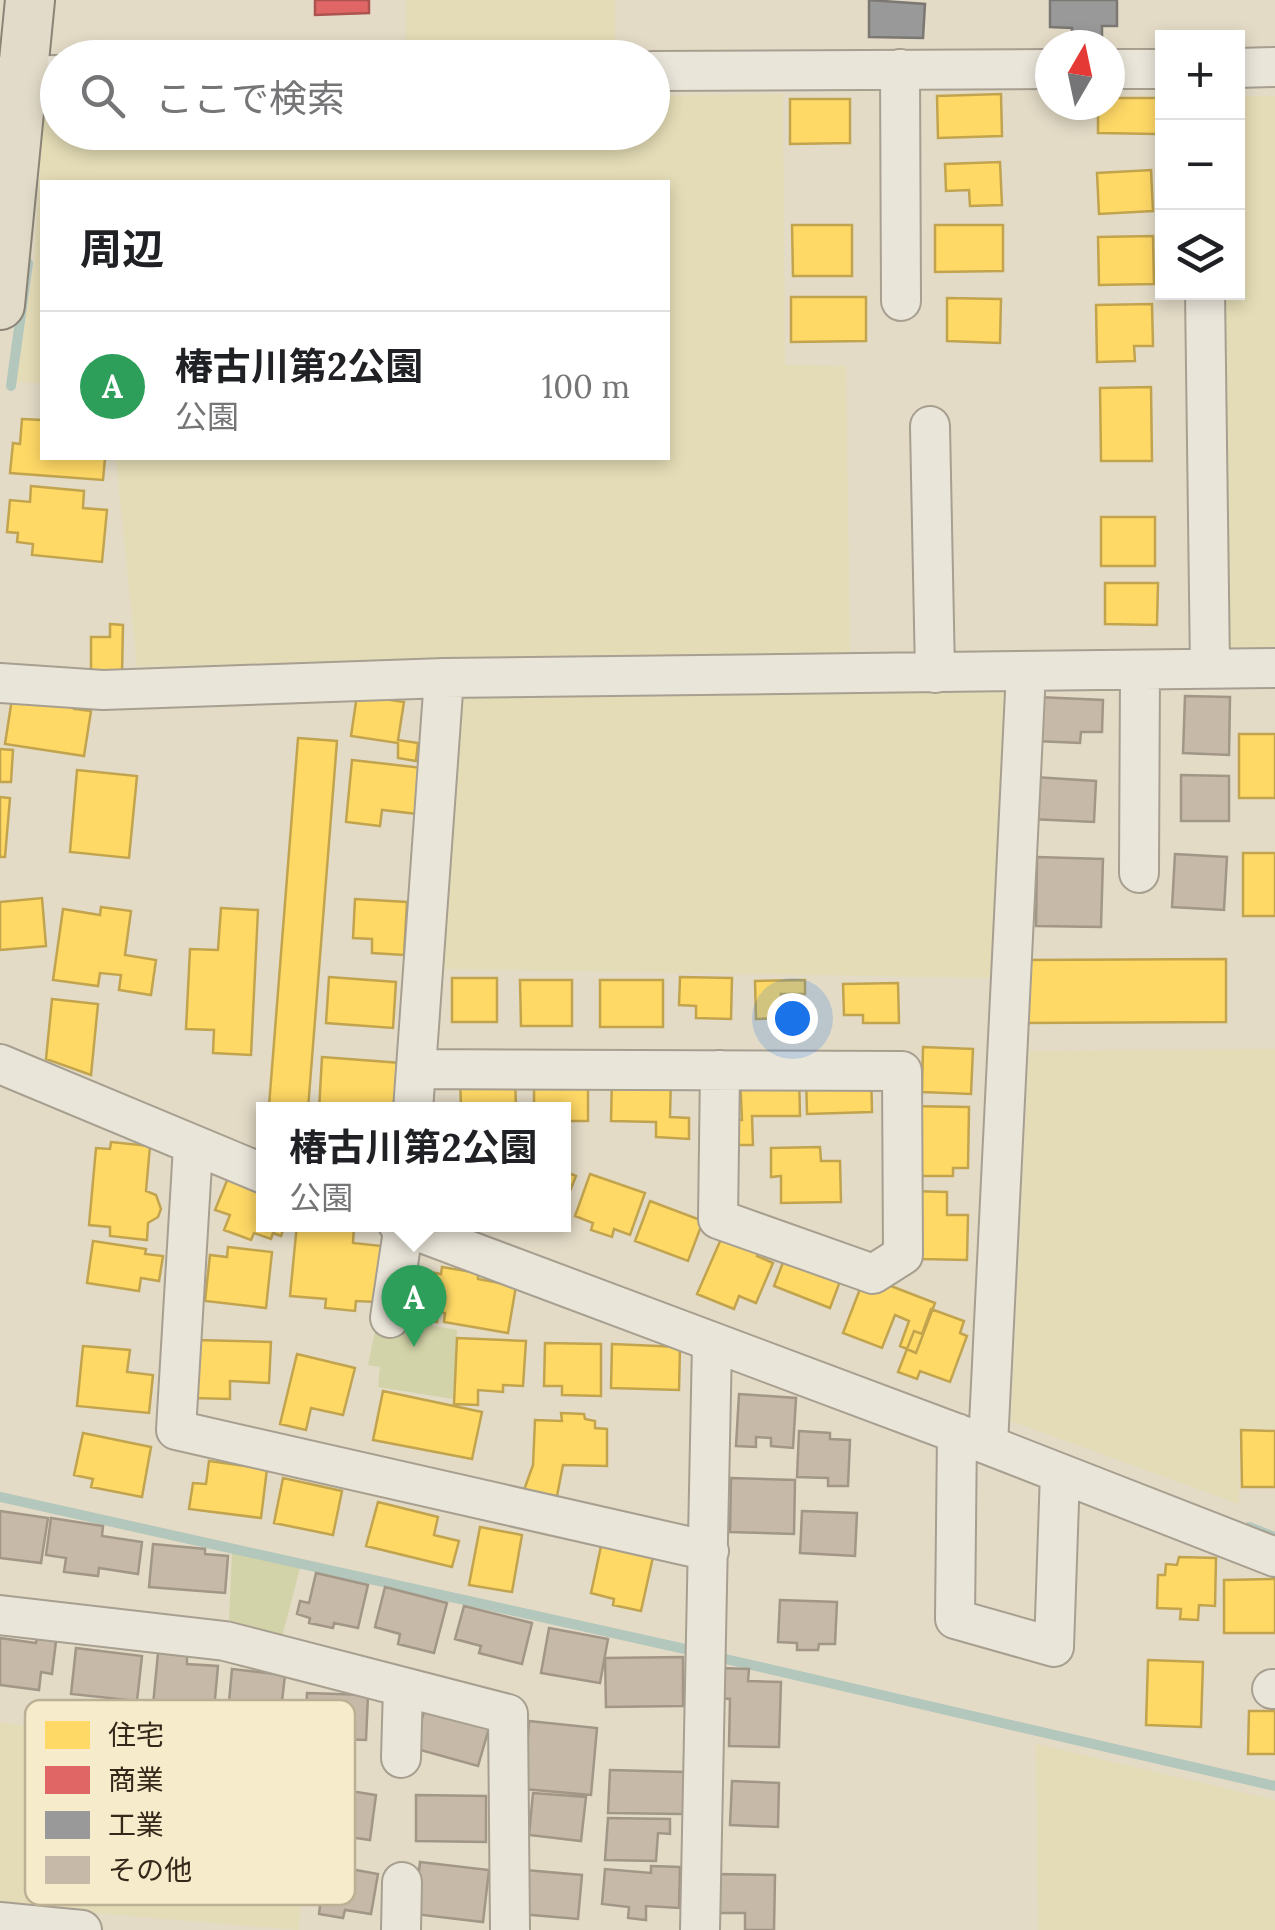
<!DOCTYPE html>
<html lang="ja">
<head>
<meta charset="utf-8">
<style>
  body { margin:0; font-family:Lora,"Noto Sans JP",serif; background:#f6f6f6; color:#202124 }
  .controls { position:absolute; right:30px; top:30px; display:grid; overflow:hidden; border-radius:0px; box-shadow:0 5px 15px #0003 }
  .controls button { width:90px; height:90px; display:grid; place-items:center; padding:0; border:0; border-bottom:2px solid #e0e0e0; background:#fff; color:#202124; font:50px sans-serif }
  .compass { position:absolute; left:1035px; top:30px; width:90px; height:90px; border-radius:50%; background:#fff; box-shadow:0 5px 15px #0003; rotate:9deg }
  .you { position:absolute; left:792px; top:1018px; width:35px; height:35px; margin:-25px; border:8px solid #fff; border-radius:50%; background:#1a73e8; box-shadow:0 0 0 15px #1a73e833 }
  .badge { display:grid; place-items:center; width:65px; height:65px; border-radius:50%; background:#111827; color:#fff; font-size:32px; font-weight:700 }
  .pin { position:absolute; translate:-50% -82px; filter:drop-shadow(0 2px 5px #0008) }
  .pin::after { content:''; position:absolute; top:52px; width:35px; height:30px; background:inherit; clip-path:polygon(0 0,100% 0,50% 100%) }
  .popup { position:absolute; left:256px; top:1102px; width:315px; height:130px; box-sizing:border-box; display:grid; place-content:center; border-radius:0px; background:#fff; filter:drop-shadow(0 2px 8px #0005); font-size:32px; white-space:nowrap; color:#757577 }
  .popup b { font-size:38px; color:#202124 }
  .popup::after { content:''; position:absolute; left:50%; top:100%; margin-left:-20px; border:20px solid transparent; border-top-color:#fff }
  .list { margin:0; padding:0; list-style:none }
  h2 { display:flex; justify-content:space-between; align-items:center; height:130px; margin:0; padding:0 40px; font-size:42px }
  h2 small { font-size:32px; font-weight:400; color:#757577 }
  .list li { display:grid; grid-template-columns:65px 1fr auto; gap:30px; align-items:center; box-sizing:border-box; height:150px; padding:0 40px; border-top:2px solid #e0e0e0 }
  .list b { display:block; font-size:38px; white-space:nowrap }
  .list p { margin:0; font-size:32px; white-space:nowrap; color:#757577 }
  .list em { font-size:32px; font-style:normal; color:#757577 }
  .icon { flex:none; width:55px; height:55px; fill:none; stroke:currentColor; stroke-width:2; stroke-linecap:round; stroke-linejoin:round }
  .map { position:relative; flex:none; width:1275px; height:1930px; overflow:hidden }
  .search { position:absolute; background:#fff; box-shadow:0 5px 15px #0003; left:40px; top:40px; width:630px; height:110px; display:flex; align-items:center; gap:25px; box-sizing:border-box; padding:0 35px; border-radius:55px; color:#757577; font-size:38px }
  .panel { position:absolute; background:#fff; box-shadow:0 5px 15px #0003; left:40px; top:180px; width:630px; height:280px; border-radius:0px }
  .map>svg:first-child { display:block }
  .farmland { fill:#e4dcb6 }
  .green { fill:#d2d3a8 }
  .homes { fill:#ffd966; stroke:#c2a44f; stroke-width:2.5 }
  .shops { fill:#e06666; stroke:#ad534f; stroke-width:2.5 }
  .industry { fill:#999; stroke:#7b7773; stroke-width:2.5 }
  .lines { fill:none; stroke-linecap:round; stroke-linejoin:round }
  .stream { stroke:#b3c7bc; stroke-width:10 }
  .building { fill:#c6b9a7; stroke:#a29686; stroke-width:2.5 }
  .minor-casing { stroke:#a79f90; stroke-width:42 }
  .major-casing { stroke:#8c8577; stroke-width:52 }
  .minor { stroke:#eae5d9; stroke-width:38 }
  .major { stroke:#e2dbc9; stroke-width:48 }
  .key { fill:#f6ebca; stroke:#bcb095; stroke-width:2.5 }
  .key-label { font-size:28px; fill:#35281a }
</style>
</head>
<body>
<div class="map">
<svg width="1275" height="1930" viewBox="0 0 1275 1930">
  <rect width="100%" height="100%" fill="#e3dbc6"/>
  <path class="farmland" d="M406,0h209v48l-209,1z
    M783,94l2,271 61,1 4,292 -713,8 -21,-208h552v-276h-626v201l-26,-1 18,-119 9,-145 14,-10 1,24h594l1,-36z
    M1238,96h37v558l-51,1 -3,-362 17,-1z
    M1011,692l-13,286 -554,-9 15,-272z
    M1275,1049v380h-36v75l-228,-83 18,-370z
    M0,1723l305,32 -6,175 -299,-25z
    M1036,1744l239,56v130h-237z"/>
  <path class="green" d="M378,1316l79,14 -4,69 -75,-12 2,-20 -12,-2z
    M232,1552l68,16 -18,69 -53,-14z"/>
  <path class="homes" d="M1001,94l1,42 -64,2 -1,-42z
    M1110,98h48l-1,36 -59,-1v-28h12z
    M790,99h60v44l-60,1z
    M1000,162l2,43 -32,1 -1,-16 -23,1 -1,-27z
    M1151,170l2,41 -54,3 -2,-41z
    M792,225h60v51h-59z
    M935,225h68v46l-68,1z
    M1153,236l1,48 -55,1 -1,-48z
    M791,297h75v44l-75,1z
    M947,298l54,1 -1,44 -53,-2z
    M1152,304l1,42h-19l1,15 -38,1 -1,-57z
    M1151,387l1,74h-51l-1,-73z
    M22,419l20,1v38h63l-2,22 -93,-7 3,-30 7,1z
    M31,486l53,5 -1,17 24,2 -5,52 -70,-7 1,-11 -16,-2 1,-9 -11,-1 3,-32 20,2z
    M1101,517h54v49h-54z
    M1105,583h53l-1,42 -52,-1z
    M110,624l13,1 -1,48h-31v-36h19z
    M13,692l62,9 -1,8 17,2 -7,45 -79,-12z
    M357,695l47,7 -6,38 20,3 -2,18 -18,-3v-15l-47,-7z
    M1239,734h36v64h-36z
    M298,738l39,3 -29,368 -39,-3z
    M0,749l13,1 -2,32h-11z
    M352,760l71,8 -5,46 -36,-4 -2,16 -34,-4z
    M77,770l60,6 -8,82 -59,-6z
    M0,797l10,1 -5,59h-5z
    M1243,853h32v63h-32z
    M42,898l4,48 -46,4v-48z
    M355,899l52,3 -3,53 -32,-2v-14l-19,-1z
    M101,907l30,4 -6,44 31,5 -5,35 -32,-5 2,-15 -21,-2 -2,13 -45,-6 10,-71 37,6z
    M221,908l37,2 -7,145 -38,-2 1,-23 -28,-1 4,-80 28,1z
    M1226,959v63l-202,1v-63z
    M329,977l67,5 -3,46 -67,-5z
    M680,977l52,1 -1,41 -35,-1v-12l-17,-1z
    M452,978h45v44h-45z
    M520,980h52v46h-51z
    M600,980h63v47h-63z
    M805,980v14h-24v24l-25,1 -1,-38z
    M898,983l1,40h-36v-8h-19l-1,-31z
    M52,999l46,5 -7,71 -45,-16z
    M923,1047l50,2 -2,45 -49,-2z
    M322,1057l79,6 -3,47h-79z
    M515,1073l1,37h-55l-1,-36z
    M871,1073l1,39 -65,2 -1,-40z
    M799,1074l1,42h-48l1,29h-29v-25h18l-2,-45z
    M588,1077v44h-24v-11h-30v-32z
    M612,1077l59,1 -1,39 19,1v21l-33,-2v-15l-45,-1z
    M906,1106l63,1 -1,61h-15v8h-48z
    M111,1142l39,4 -4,45 10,4 5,14 -3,8 -10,6 -1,17 -37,-4v-9l-21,-2 7,-77 14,1z
    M820,1147l1,14h19l1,41 -60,1v-27l-10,1v-29z
    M564,1171l12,5 -12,30z
    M590,1174l55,19 -15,42 -16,-6 -2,8 -21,-7 2,-7 -18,-7z
    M228,1178l36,4v42h21l-4,12 -8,-3 -2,6 -17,-6 -3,7 -27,-10 6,-15 -15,-5z
    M909,1191l38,1v23h21l-1,45 -46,-1 1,-39h-13z
    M650,1201l53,20 -15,40 -53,-20z
    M297,1224h52l5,3 -1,16 29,3 -6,56 -20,-1 -1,10 -30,-3 1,-9 -36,-3z
    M725,1230l36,16 -4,10 16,7 -17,40 -17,-7 -5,13 -37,-15z
    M93,1241l53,8 -1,5 18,2 -4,25 -18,-3 -2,13 -52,-8z
    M228,1247l44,5 -6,56 -61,-7 5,-46 17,2z
    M787,1252l58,16 -15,40 -56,-22z
    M442,1267l36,6v6l38,7 -8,47 -64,-11 1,-9 -7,-1 -1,10 -26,-4 8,-48 22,4z
    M865,1276l70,27 -19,50 -16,-7 9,-25 -14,-6 -13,33 -39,-15z
    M931,1309l33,12 -4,12 7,3 -17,46 -30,-11 -3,8 -19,-7 16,-41 8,3z
    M457,1338l69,3 -3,45 -20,-1v7l-25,-2v15l-24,-1z
    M196,1340l75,2 -2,41 -39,-2v18l-36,-1z
    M545,1343l56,1v52l-39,-1v-9h-18z
    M612,1344l68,3 -1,43 -68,-2z
    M83,1346l47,4 -3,22 26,3 -4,38 -72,-7z
    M297,1354l58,14 -12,47 -32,-7 -5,22 -26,-6z
    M383,1391l99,21 -10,47 -99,-19z
    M561,1413l23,1 1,5 10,2v7l12,1v37l-44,-1 -6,31 -33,-6 9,-25 2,-45 27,1z
    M1241,1430l34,1v56h-33z
    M83,1433l68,14 -9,50 -51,-10 2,-8 -19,-4z
    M209,1461l58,8 -6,49 -72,-9 4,-26 13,1z
    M283,1478l59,13 -9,44 -59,-12z
    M378,1502l60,15 -4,18 25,6 -7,26 -86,-21z
    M480,1527l42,8 -10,57 -43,-7z
    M601,1546l52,11 -12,54 -28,-6 1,-6 -23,-6z
    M1179,1557l37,1 -1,48 -16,-1 -1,15 -18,-1 1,-10 -24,-1 1,-33h7l1,-11 11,1z
    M1275,1579v54h-51v-53z
    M1148,1660l55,2 -2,65 -55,-2z
    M1249,1711h26v43h-27z"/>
  <path class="shops" d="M315,0h54v13l-54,2z"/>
  <path class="industry" d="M869,0l56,4 -2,34 -54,-1z
    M1050,0h67v26h-15v11h-30v-9l-22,-1z"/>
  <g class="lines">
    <path class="stream" d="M41,112l1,-8 16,-7
      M11,386l17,-123
      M0,1497l694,154
      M1249,1527l26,10
      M721,1658l554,128"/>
  </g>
  <path class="building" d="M1185,696l45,1 -1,58 -46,-2z
    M1038,697l65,3 -1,32h-21l-1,11 -44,-2z
    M1181,775l48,1v45h-48z
    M1034,777l62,4 -2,41 -63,-3z
    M1175,854l52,3 -3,53 -52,-3z
    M1037,857l66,2 -2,68 -65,-1z
    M739,1394l57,4 -3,50 -22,-2v-8l-15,-1v10l-20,-1z
    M799,1431l31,2v6l20,1 -2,46h-20v-8l-31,-1z
    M731,1478l64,2 -1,54 -64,-2z
    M0,1511l48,7 -7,45 -41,-5z
    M802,1511l55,2 -2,43 -55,-3z
    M51,1518l52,8 -1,10 40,6 -4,32 -39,-6 -1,8 -34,-4 2,-14 -20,-3z
    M153,1544l52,5v5l23,2 -3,37 -76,-6z
    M316,1573l52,12 -10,43 -24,-5 -1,5 -24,-5 1,-5 -13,-4 3,-13 9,2z
    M385,1587l62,16 -13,50 -36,-9 2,-10 -25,-7z
    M780,1600l57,2 -2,42h-16l-1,6h-21v-7l-19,-1z
    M464,1606l68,17 -10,41 -43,-11 2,-7 -26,-7z
    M549,1628l59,11 -8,44 -59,-10z
    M0,1638l36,5 1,-5 19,3 -4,33 -11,-2 -2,18 -39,-5z
    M76,1648l66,8 -5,45 -66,-7z
    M158,1653l29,3v8l31,2 -4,44 -61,-5z
    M683,1657v49l-77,1 -1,-49z
    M719,1668l30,1 -1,12 33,1 -2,65 -50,-1 1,-47 -12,-1z
    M232,1669l53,6 -5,44 -52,-6z
    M307,1693l61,2 -2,45 -61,-2z
    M425,1709l64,19 -11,38 -65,-18z
    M529,1721l68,7 -6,67 -67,-6z
    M610,1770l75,2 -2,42 -75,-1z
    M732,1781l47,2 -1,44 -48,-2z
    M312,1785l64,10 -6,45 -21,-3 -1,6 -43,-7z
    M533,1793l53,4 -5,44 -52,-6z
    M416,1795l70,1v46l-70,-1z
    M608,1818l62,1v15l-12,-1 -2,28 -51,-1z
    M420,1862l69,8 -6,52 -69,-8z
    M317,1863l61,11 -7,40 -26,-4 -2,8 -24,-4 2,-16 -9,-2z
    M651,1866l29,1 -1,41 -33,-2v14l-18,-2 1,-11 -27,-3 3,-35 46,4z
    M525,1870l57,5 -4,44 -57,-5z
    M716,1874l59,1 -1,55h-29v-17h-29z"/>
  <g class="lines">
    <g class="minor-casing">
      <path id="minor" d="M1238,68l37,-1
        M900,69l1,232
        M1110,69h52
        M652,71l398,-2
        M0,76l58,-1
        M1205,292l5,376
        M930,426l5,247
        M0,683l103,7 341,-12 831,-10
        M1139,873l1,-203
        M0,1064l264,110
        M416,1069l486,2 1,184 -30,19 -155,-55 2,-149
        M413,1110l31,-432
        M193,1147l-17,283 533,121
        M398,1224l590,221 287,112
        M390,1318l14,-94
        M957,1433l-2,186 99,28 6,-174
        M988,1445l38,-773
        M0,1615l225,26 283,73 2,216
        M1272,1689h3
        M401,1758l2,-71
        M0,1922l82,8
        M401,1930l1,-48
        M700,1930l12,-587"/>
    </g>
    <g class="major-casing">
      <path id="major" d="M0,305l30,-305"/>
    </g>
    <use href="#minor" class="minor"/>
    <use href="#major" class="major"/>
  </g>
  <rect x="25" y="1700" width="330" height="205" rx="15" class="key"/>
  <rect x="45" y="1721" width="45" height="28" fill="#ffd966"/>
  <rect x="45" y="1766" width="45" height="28" fill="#e06666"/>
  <rect x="45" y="1811" width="45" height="28" fill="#999"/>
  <rect x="45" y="1856" width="45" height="28" fill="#c6b9a7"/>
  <g class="key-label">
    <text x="108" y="1745">住宅</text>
    <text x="108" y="1790">商業</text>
    <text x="108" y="1835">工業</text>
    <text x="108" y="1880">その他</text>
  </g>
</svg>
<div class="controls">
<button>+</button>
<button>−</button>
<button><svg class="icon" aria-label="layers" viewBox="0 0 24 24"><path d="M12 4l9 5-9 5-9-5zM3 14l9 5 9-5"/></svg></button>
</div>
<svg class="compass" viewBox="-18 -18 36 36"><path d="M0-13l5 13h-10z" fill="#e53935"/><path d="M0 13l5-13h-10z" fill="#757577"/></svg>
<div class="you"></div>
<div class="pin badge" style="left:414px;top:1347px;background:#2e9e5b">A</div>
<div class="popup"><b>椿古川第2公園</b>公園</div>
<div class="search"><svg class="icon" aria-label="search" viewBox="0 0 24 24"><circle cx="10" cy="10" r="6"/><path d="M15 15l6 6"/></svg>ここで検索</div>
<section class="panel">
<h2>周辺<small></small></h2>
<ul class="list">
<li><span class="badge" style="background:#2e9e5b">A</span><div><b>椿古川第2公園</b><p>公園</p></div><em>100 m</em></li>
</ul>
</section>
</div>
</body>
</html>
